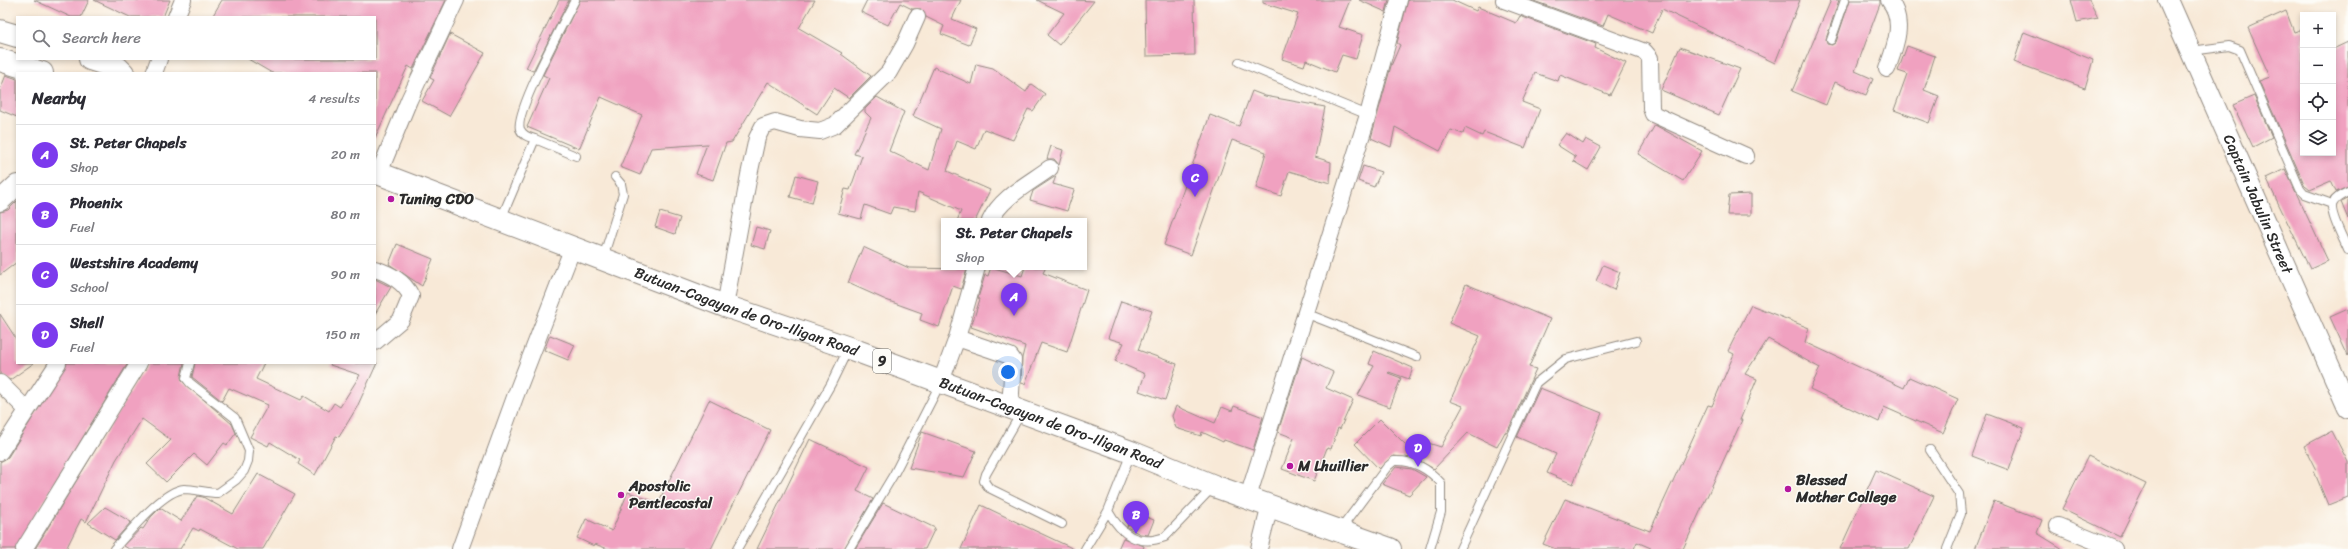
<!DOCTYPE html>
<html lang="en">
<head>
<meta charset="utf-8">
<style>
  body { margin:0; font-family:Sriracha,sans-serif; background:#f7f7f7; color:#2b2b33 }
  .controls { position:absolute; right:12px; top:12px; display:grid; overflow:hidden; border-radius:0px; box-shadow:0 2px 6px #0003 }
  .controls button { width:36px; height:36px; display:grid; place-items:center; padding:0; border:0; border-bottom:1px solid #e1e1e2; background:#fff; color:#2b2b33; font:20px sans-serif }
  .you { position:absolute; left:1008px; top:372px; width:14px; height:14px; margin:-10px; border:3px solid #fff; border-radius:50%; background:#1a73e8; box-shadow:0 0 0 6px #1a73e833 }
  .badge { display:grid; place-items:center; width:26px; height:26px; border-radius:50%; background:#7c3aed; color:#fff; font-size:13px; font-weight:700 }
  .pin { position:absolute; translate:-50% -33px; filter:drop-shadow(0 1px 2px #0008) }
  .pin::after { content:''; position:absolute; top:21px; width:14px; height:12px; background:inherit; clip-path:polygon(0 0,100% 0,50% 100%) }
  .popup { position:absolute; left:941px; top:218px; width:146px; height:52px; box-sizing:border-box; display:grid; place-content:center; border-radius:0px; background:#fff; filter:drop-shadow(0 1px 3px #0005); font-size:13px; white-space:nowrap; color:#7c7c81 }
  .popup b { font-size:15px; color:#2b2b33 }
  .popup::after { content:''; position:absolute; left:50%; top:100%; margin-left:-8px; border:8px solid transparent; border-top-color:#fff }
  .list { margin:0; padding:0; list-style:none }
  h2 { display:flex; justify-content:space-between; align-items:center; height:52px; margin:0; padding:0 16px; font-size:17px }
  h2 small { font-size:13px; font-weight:400; color:#7c7c81 }
  .list li { display:grid; grid-template-columns:26px 1fr auto; gap:12px; align-items:center; box-sizing:border-box; height:60px; padding:0 16px; border-top:1px solid #e1e1e2 }
  .list b { display:block; font-size:15px; white-space:nowrap }
  .list p { margin:0; font-size:13px; white-space:nowrap; color:#7c7c81 }
  .list em { font-size:13px; font-style:normal; color:#7c7c81 }
  .icon { flex:none; width:22px; height:22px; fill:none; stroke:currentColor; stroke-width:2; stroke-linecap:round; stroke-linejoin:round }
  .map { position:relative; flex:none; width:2348px; height:549px; overflow:hidden }
  .search { position:absolute; background:#fff; box-shadow:0 2px 6px #0003; left:16px; top:16px; width:360px; height:44px; display:flex; align-items:center; gap:10px; box-sizing:border-box; padding:0 14px; border-radius:0px; color:#7c7c81; font-size:15px }
  .panel { position:absolute; background:#fff; box-shadow:0 2px 6px #0003; left:16px; top:72px; width:360px; height:292px; border-radius:0px }
  .map>svg:first-child { display:block }
  .building { fill:#f0a1c0 }
  .lines { fill:none; stroke-linecap:round; stroke-linejoin:round }
  .service-casing { stroke:#928a81; stroke-width:10 }
  .minor-casing { stroke:#928a81; stroke-width:18 }
  .tertiary-casing { stroke:#928a81; stroke-width:22 }
  .trunk-casing { stroke:#928a81; stroke-width:24 }
  .service { stroke:#fff; stroke-width:8 }
  .minor { stroke:#fff; stroke-width:16 }
  .tertiary { stroke:#fff; stroke-width:20 }
  .trunk { stroke:#fff; stroke-width:22 }
  .poi-dot { fill:#b5179e; stroke:#fdfcf7; stroke-width:1.5 }
  .labels { text-anchor:middle; dominant-baseline:central; stroke-width:3; stroke-linejoin:round; paint-order:stroke }
  .shield { fill:#fdfcf7; stroke:#6a6a68; stroke-width:1 }
  .shield-label { font-size:14px; font-weight:bold; fill:#2b2b2b }
  .poi-label { font-size:15px; font-weight:bold; fill:#2b2b2b; stroke:#fdfcf7; text-anchor:start }
  .street-label { font-size:15px; fill:#2b2b2b; stroke:#fdfcf7 }
</style>
</head>
<body>
<div class="map">
<svg width="2348" height="549" viewBox="0 0 2348 549">
  <rect width="100%" height="100%" fill="#fdfcf7"/>
  <filter id="ink" filterUnits="userSpaceOnUse"><feTurbulence type="fractalNoise" baseFrequency=".025" numOctaves="2"/><feDisplacementMap in="SourceGraphic" scale="8" xChannelSelector="R" yChannelSelector="G"/><feConvolveMatrix kernelMatrix="1 2 1 2 8 2 1 2 1" color-interpolation-filters="sRGB"/></filter>
  <filter id="wash" filterUnits="userSpaceOnUse"><feTurbulence type="fractalNoise" baseFrequency=".012" numOctaves="4" result="noise"/><feDisplacementMap in="SourceGraphic" scale="16" xChannelSelector="R" yChannelSelector="G"/><feGaussianBlur stdDeviation="0.9" result="paint"/><feColorMatrix in="noise" values="0 0 0 0 0 0 0 0 0 0 0 0 0 0 0 0 0 1.4 0 .05"/><feComposite in="paint" operator="in"/></filter>
  <g filter="url(#wash)">
    <rect width="100%" height="100%" fill="#f8e9d7"/>
    <g id="blocks">
      <path class="building" d="M34,0h55l-8,17h-10z
        M94,0h76l-7,17h-33z
        M222,0h224l-33,69 -5,-3 -33,72v-65h-103l-24,-14h127v-42h-163z
        M559,0h10l-36,71 -7,-3z
        M580,0h235l-16,28 43,25 -1,1 30,22 -22,22 -15,-10 -17,26 -49,-32 -36,60 -6,1 -13,37 -17,-6 11,-30 -56,4 -11,27 -20,-8 22,-52 -41,-18 -22,52 -52,-22 22,-49 -6,-3z
        M867,0h94l-9,19 24,10 -7,16 -28,-11 3,-8 -18,-9 -5,-8h-9l-12,-6 -12,22 -27,-13z
        M1037,0h34l23,1 -35,44 -12,-10 17,-22z
        M1145,0h49l1,55 -49,1z
        M1263,0h87l-11,27 24,8 -7,24 -14,-4 -7,17 -29,-12 -2,6 -22,-7 16,-45 -35,-11z
        M1359,0h30l-3,12z
        M1408,0h44l24,11 2,-4 38,16 4,-7 76,28 -1,4 31,15 -16,32 -50,-20 -2,6 -23,-8 -13,29 18,7 -15,39 -41,-16 -2,4 -17,-8 -2,6 -12,-4 -11,21 -45,-24 -4,20 -20,-9 20,-72 9,-21 -3,-2z
        M1531,0h269l-25,63 -113,-54 -10,24 -44,-19 -5,12z
        M1831,0h8l-13,39 1,5 5,1 4,-3 14,-42h30v4l-25,67 18,8 -7,16 -31,-13 -9,23 -34,-14z
        M2071,0h18l9,18 -21,4z
        M2286,11l8,21 9,-3v124h30v-104l15,-7v145l-12,5 -5,-11 -21,9 -5,-4 -46,-105 11,-4 -22,-49z
        M2024,32l69,28 -8,28 -71,-26z
        M450,34l35,19 -36,63 -27,-15 12,-21 -4,-2z
        M1907,46l28,10 -11,34 15,6 -10,27 -35,-13 13,-36 -9,-3z
        M1680,47l60,22 -21,46 -58,-25z
        M976,64l17,4 33,24 5,-8 14,10 -12,17 -5,-2 -15,31 -29,-11 -8,20 -19,-8 -10,30 43,19 -15,31h-18l4,-10 -43,-19 -3,19 -22,-4 -3,7 -25,-9 -4,14 -23,-6 7,-24 5,1 12,-34 -8,-2 17,-36 -6,-6v-3l12,-12 27,15 -15,39 40,19 12,-41 -28,-13 21,-49 37,17z
        M6,75l11,4v38l-17,-7v-20z
        M1252,91l13,5 60,11 -10,50 16,5 -1,21 -41,-12 -8,25 -25,-8 10,-36 -34,-12 -41,115 -27,-10 46,-130 29,11z
        M2254,96l18,41 -19,10 -20,-42z
        M1655,125l47,26 -19,30 -45,-27z
        M1566,133l17,11 3,-5 15,8 -13,23 -15,-9 3,-4 -19,-12z
        M1051,146l12,4 -4,15 -5,-6h-7z
        M1363,166l18,6 -7,15 -16,-6z
        M2285,169l43,92 -18,8 -44,-91z
        M796,175l22,6 -6,22 -22,-6z
        M1056,176l-3,8 21,6 -7,21 -37,-11 3,-9z
        M1751,194v21h-24l2,-20z
        M2348,198v21l-7,-17z
        M17,201v61l-17,13v-63l8,-2z
        M660,212l20,6 -5,16 -20,-7z
        M756,227l14,4 -5,18 -14,-4z
        M397,244l36,15 -11,27 -33,-22z
        M863,247l46,21 58,1 -6,20 -8,-3 -14,41 -19,-7 2,-7 -36,-13 -38,-17z
        M1603,265l17,7 -6,18 -18,-9z
        M991,267l31,9 3,-9h21l-3,6 44,17 -20,62 -26,-9 -16,41 -4,-1 1,-25 3,-12 -54,-19 9,-28 -2,-1 7,-23 3,1z
        M375,279l16,8 -16,27z
        M1466,284l84,35 -21,48 7,2 -29,64 -2,-1 -8,15 -29,-14 -34,36 -18,-10 -22,-3 -15,13 -24,-25 25,-25 34,34 11,-11 16,5 22,-41 -13,-5 30,-65 -31,-13z
        M1121,301l31,10 -14,39 39,14 -12,36 -26,-9 6,-17 -30,-13 9,-18 -16,-5z
        M1751,305l58,23 -4,14 99,46 5,-11 49,22 -15,34 -59,-26 -5,15 -69,-33 10,-21 -52,-29 -23,35 12,5 -17,41h2l-59,129h-30l-16,-7 -3,7h-78l-13,-5 22,-45 85,32 58,-126 4,1 22,-52 -6,-3z
        M2348,309v47l-18,-39z
        M0,314l17,26v23h17l-24,17 -10,-6z
        M550,335l25,10 -7,15 -24,-10z
        M1374,351l39,17 -4,11 -20,-7 -1,1 13,5 -11,29 -32,-12 16,-29 -5,-2z
        M1302,357l31,15 -7,16 27,12 -13,29 -2,-1 -7,21 -4,-1 -13,33 -32,-12 12,-31 -16,-6z
        M67,363h61l-113,186h-15v-87l8,-5z
        M148,363h36l-3,14 1,4 50,43 4,9 -9,12 -3,-2 -17,22 -13,-11 -28,28 -19,-18 24,-24 -29,-21 -26,41 -30,62 -5,-3 -15,30h-31z
        M195,363h69l-8,16 45,21 3,-4 25,15 5,-8 6,4 20,-32 -30,-10 1,-2h46l-20,44 -18,30 -3,-1 -21,39 -17,-11 2,-4 -30,-18 -2,4 -18,-9 18,-32 -39,-17 -7,13 -30,-24z
        M1540,388l62,25 -29,71 -26,-11 9,-19 -39,-17z
        M709,400l61,30 -59,119h-103l-13,-5 -1,2 -17,-8 9,-19 26,12 16,-39 30,11z
        M1176,406l39,17 7,-16 10,4 2,-5 29,11 -10,33 -29,-10 -1,2 -21,-10 -1,4 -25,-8 -4,-12z
        M1987,414l37,14 -15,42 -37,-14z
        M2332,431l16,31v35l-20,8 -14,-34 2,-1 -12,-24z
        M922,432l54,19 -12,26 -55,-9z
        M810,439l59,28 -12,24 16,8 -29,50h-87z
        M2088,456l58,28 -26,53 -58,-28z
        M1396,467l16,2 14,8 -17,18 -27,-11z
        M1876,470l58,26 -25,53h-69z
        M258,474l37,20 -32,55h-25l-38,-20 -1,2 -6,-3 -13,21h-51l-5,-3 17,-18 2,1 8,-12 9,-9 21,13 16,-25 6,1 30,17z
        M1994,501l48,19 -5,13 26,16h-88z
        M883,503l52,25 -10,21h-70z
        M981,505l44,21 49,23h-113z
        M105,507l26,15 -16,18 -27,-17z
        M1133,512l21,8 -6,15 -8,-1 -13,-7z
        M1123,538l21,8 -1,3h-25z"/>
    </g>
  </g>
  <g filter="url(#ink)">
    <use href="#blocks" fill-opacity="0" stroke="#928a81" stroke-width="1"/>
    <g class="lines">
      <g class="service-casing">
        <path id="service" d="M1831,40l14,-40
          M2191,51l38,-5 11,4 60,139 4,5 28,10
          M1239,62l129,53
          M535,139c-6,-2 -12,-3 -15,-10 -6,-16 45,-109 55,-129
          M2348,192c-6,3 -12,5 -15,11 -5,8 11,37 15,47
          M501,219l34,-80 41,17
          M603,258l20,-64 -2,-10 -6,-7
          M1305,313l112,44
          M1021,413l-35,61 -2,7 5,7 73,36
          M1930,450l29,44 2,20 -14,35
          M1108,511c13,23 29,36 57,26l48,-50
          M1340,530l47,-63 7,-6c19,-1 35,8 47,22v29l-11,37
          M114,549c15,-16 48,-58 70,-60 12,0 22,4 34,4l18,-13 8,-9 4,-10 1,-10 -14,-33 -45,-35 -4,-5 4,-15
          M737,549l94,-165 17,-35
          M849,549l45,-75 46,-90
          M1085,549l23,-38 23,-58
          M1460,549l76,-166 30,-24 70,-18"/>
      </g>
      <g class="minor-casing">
        <path id="minor" d="M1504,0l141,52 5,6 1,50 2,6 93,42
          M176,17l7,-17
          M1887,69c8,-22 19,-48 2,-69
          M154,73l5,-14
          M379,173l30,-73 47,-100
          M990,221c11,-24 40,-38 60,-53
          M375,269c15,5 29,12 36,27l-10,24 -26,22
          M725,306l24,-131 8,-37 6,-12 12,-4 25,7 20,2 15,-6 54,-53 16,-28 12,-27
          M957,338l53,18 3,4 -3,49
          M0,383l27,27
          M940,384l17,-46 20,-71
          M0,452l58,-89
          M1248,497l120,-382 31,-115
          M2058,526l56,23
          M24,549l115,-186
          M460,549l55,-152 58,-150
          M1259,549l11,-44"/>
      </g>
      <g class="tertiary-casing">
        <g id="tertiary">
          <path id="s1" d="M2168,0l180,408"/>
          <path d="M0,201l17,-16"/>
        </g>
      </g>
      <g class="trunk-casing">
        <g id="trunk">
          <path d="M0,31l17,5"/>
          <path d="M90,59l28,9 5,5"/>
          <path d="M0,60l42,13"/>
          <path id="s2" d="M375,172l350,134 124,42 282,104 83,34 176,63"/>
        </g>
      </g>
      <use href="#service" class="service"/>
      <use href="#minor" class="minor"/>
      <use href="#tertiary" class="tertiary"/>
      <use href="#trunk" class="trunk"/>
    </g>
  </g>
  <g class="poi-dot">
    <circle cx="391" cy="199" r="4"/>
    <circle cx="1290" cy="466" r="4"/>
    <circle cx="1788" cy="489" r="4"/>
    <circle cx="621" cy="495" r="4"/>
  </g>
  <g class="labels">
    <rect class="shield" x="873" y="349" width="18" height="24" rx="3"/>
    <g class="shield-label">
      <text x="882" y="361">9</text>
    </g>
    <g class="poi-label">
      <text x="399" y="199">Tuning CDO</text>
      <text x="1298" y="466">M Lhuillier</text>
      <text x="1796" y="480">Blessed<tspan x="1796" dy="17">Mother College</tspan></text>
      <text x="629" y="486">Apostolic<tspan x="629" dy="17">Pentlecostal</tspan></text>
    </g>
    <g class="street-label">
      <text stroke="none"><textPath href="#s1" startOffset="223">Captain Jabulin Street</textPath></text>
      <text stroke="none"><textPath href="#s2" startOffset="397">Butuan-Cagayan de Oro-Iligan Road</textPath></text>
      <text stroke="none"><textPath href="#s2" startOffset="721">Butuan-Cagayan de Oro-Iligan Road</textPath></text>
    </g>
  </g>
</svg>
<div class="controls">
<button>+</button>
<button>−</button>
<button><svg class="icon" aria-label="locate" viewBox="0 0 24 24"><circle cx="12" cy="12" r="6"/><path d="M12 2v4M12 18v4M2 12h4M18 12h4"/></svg></button>
<button><svg class="icon" aria-label="layers" viewBox="0 0 24 24"><path d="M12 4l9 5-9 5-9-5zM3 14l9 5 9-5"/></svg></button>
</div>
<div class="you"></div>
<div class="pin badge" style="left:1014px;top:316px">A</div>
<div class="popup"><b>St. Peter Chapels</b>Shop</div>
<div class="pin badge" style="left:1136px;top:534px">B</div>
<div class="pin badge" style="left:1195px;top:197px">C</div>
<div class="pin badge" style="left:1418px;top:467px">D</div>
<div class="search"><svg class="icon" aria-label="search" viewBox="0 0 24 24"><circle cx="10" cy="10" r="6"/><path d="M15 15l6 6"/></svg>Search here</div>
<section class="panel">
<h2>Nearby<small>4 results</small></h2>
<ul class="list">
<li><span class="badge">A</span><div><b>St. Peter Chapels</b><p>Shop</p></div><em>20 m</em></li>
<li><span class="badge">B</span><div><b>Phoenix</b><p>Fuel</p></div><em>80 m</em></li>
<li><span class="badge">C</span><div><b>Westshire Academy</b><p>School</p></div><em>90 m</em></li>
<li><span class="badge">D</span><div><b>Shell</b><p>Fuel</p></div><em>150 m</em></li>
</ul>
</section>
</div>
</body>
</html>
